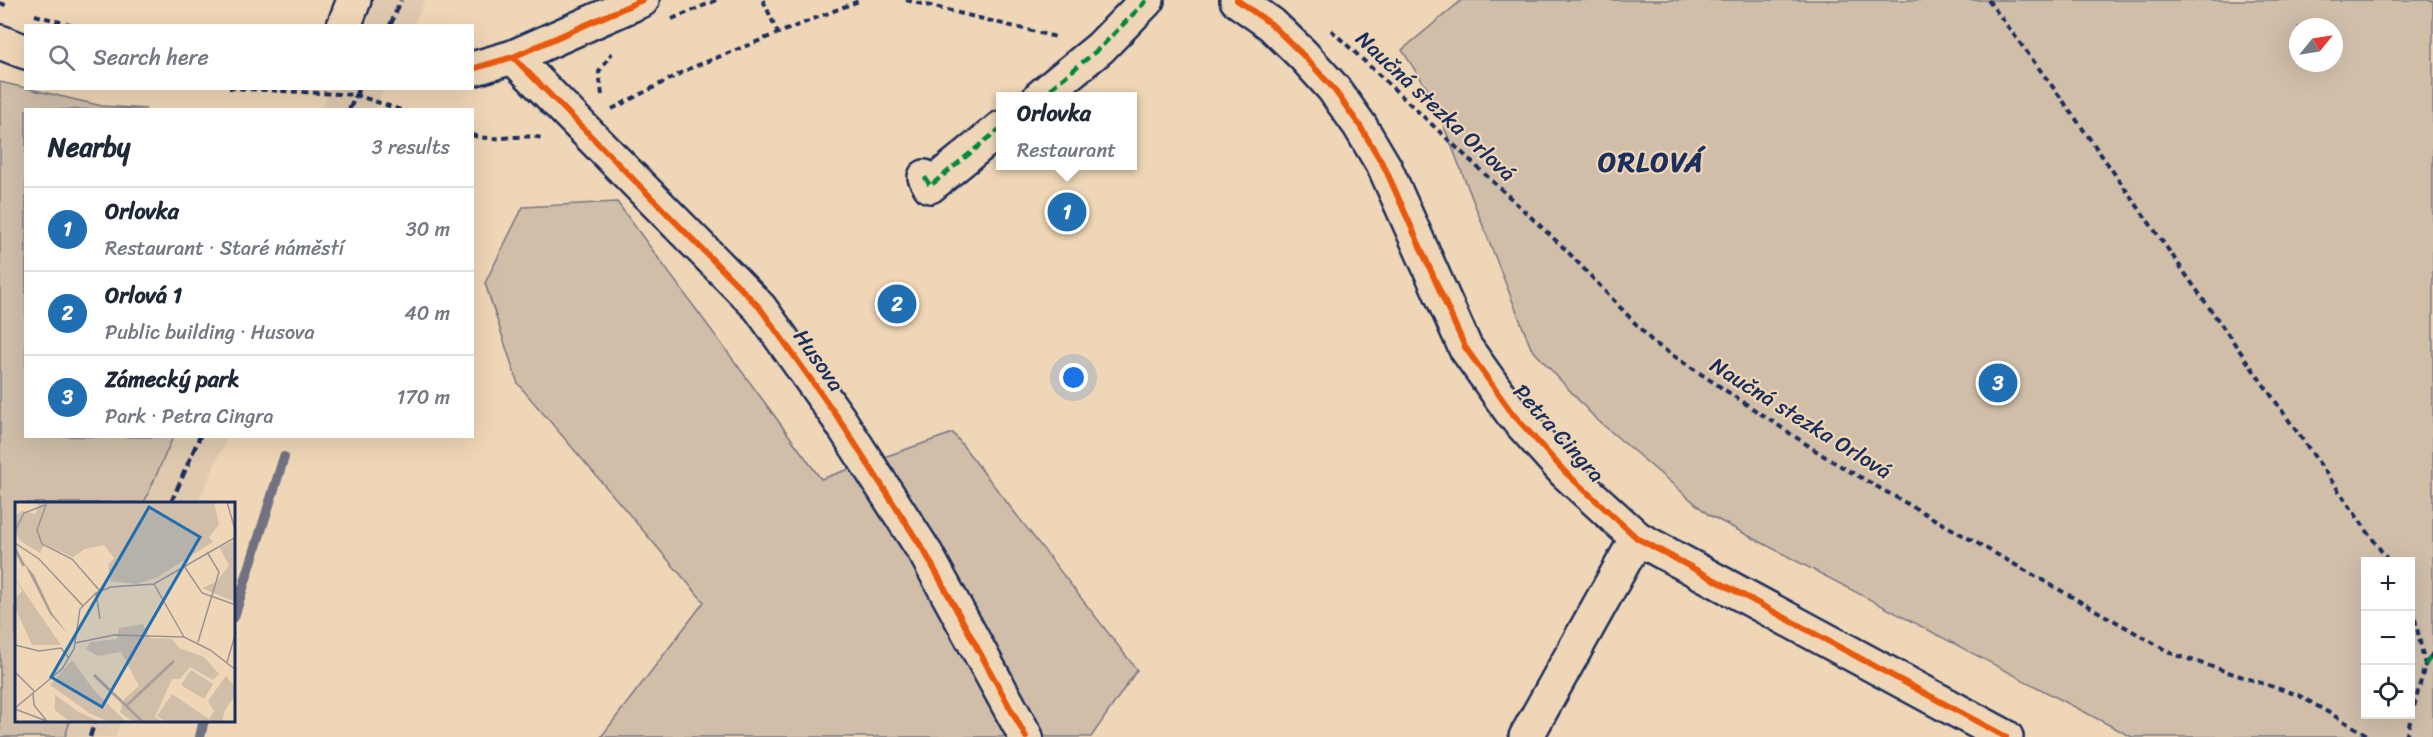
<!DOCTYPE html>
<html lang="en">
<head>
<meta charset="utf-8">
<style>
  body { margin:0; font-family:Sriracha,sans-serif; background:#f6f6f7; color:#1f2937 }
  .controls { position:absolute; right:18px; bottom:18px; display:grid; overflow:hidden; border-radius:0px; box-shadow:0 6px 24px #0002 }
  .controls button { width:54px; height:54px; display:grid; place-items:center; padding:0; border:0; border-bottom:2px solid #e0e1e3; background:#fff; color:#1f2937; font:30px sans-serif }
  .compass { position:absolute; left:2289px; top:18px; width:54px; height:54px; border-radius:50%; background:#fff; box-shadow:0 6px 24px #0002; rotate:60deg }
  .you { position:absolute; left:1074px; top:378px; width:21px; height:21px; margin:-15px; border:4px solid #fff; border-radius:50%; background:#1a73e8; box-shadow:0 0 0 9px #1a73e833 }
  .badge { display:grid; place-items:center; width:39px; height:39px; border-radius:50%; background:#1f6fb2; color:#fff; font-size:20px; font-weight:700 }
  .pin { position:absolute; translate:-50% -50%; border:3px solid #fff; box-shadow:0 2px 6px #0006 }
  .popup { position:absolute; left:996px; top:92px; width:141px; height:78px; box-sizing:border-box; display:grid; place-content:center; border-radius:0px; background:#fff; filter:drop-shadow(0 2px 4px #0005); font-size:20px; white-space:nowrap; color:#747a83 }
  .popup b { font-size:22px; color:#1f2937 }
  .popup::after { content:''; position:absolute; left:50%; top:100%; margin-left:-12px; border:12px solid transparent; border-top-color:#fff }
  .list { margin:0; padding:0; list-style:none }
  h2 { display:flex; justify-content:space-between; align-items:center; height:78px; margin:0; padding:0 24px; font-size:26px }
  h2 small { font-size:20px; font-weight:400; color:#747a83 }
  .list li { display:grid; grid-template-columns:39px 1fr auto; gap:18px; align-items:center; box-sizing:border-box; height:84px; padding:0 24px; border-top:2px solid #e0e1e3 }
  .list b { display:block; font-size:22px; white-space:nowrap }
  .list p { margin:0; font-size:20px; white-space:nowrap; color:#747a83 }
  .list em { font-size:20px; font-style:normal; color:#747a83 }
  .icon { flex:none; width:33px; height:33px; fill:none; stroke:currentColor; stroke-width:2; stroke-linecap:round; stroke-linejoin:round }
  .map { position:relative; flex:none; width:2433px; height:737px; overflow:hidden }
  .search { position:absolute; background:#fff; box-shadow:0 6px 24px #0002; left:24px; top:24px; width:450px; height:66px; display:flex; align-items:center; gap:15px; box-sizing:border-box; padding:0 21px; border-radius:0px; color:#747a83; font-size:22px }
  .panel { position:absolute; background:#fff; box-shadow:0 6px 24px #0002; left:24px; top:108px; width:450px; height:330px; border-radius:0px }
  .map>svg:first-child { display:block }
  .built { fill:#dfcaaf }
  .green { fill:#d0bea9; stroke:#767684; stroke-width:1.5; fill-rule:evenodd }
  .lines { fill:none; stroke-linecap:round; stroke-linejoin:round }
  .stream { stroke:#707282; stroke-width:10 }
  .minor-casing { stroke:#1b2f5e; stroke-width:38 }
  .path { stroke:#1b2f5e; stroke-width:4; stroke-dasharray:6 4.5; stroke-linecap:butt }
  .minor { stroke:#efd6b6; stroke-width:33 }
  .rail { stroke:#1b2f5e; stroke-width:4.5; stroke-dasharray:9 4.5; stroke-linecap:butt }
  .quiet { stroke:#00873e; stroke-width:4.5; stroke-dasharray:9 4.5; stroke-linecap:butt }
  .cycleway-casing { stroke:#efd6b6; stroke-width:10 }
  .cycleway { stroke:#e8590c; stroke-width:6 }
  .labels { text-anchor:middle; dominant-baseline:central; stroke-width:4.5; stroke-linejoin:round; paint-order:stroke }
  .street-label { font-size:22px; fill:#1b2f5e; stroke:#efd6b6 }
  .district-label { font-size:28px; font-weight:bold; letter-spacing:1.5px; fill:#1b2f5e; stroke:#efd6b6 }
  .inset-river { fill:none; stroke:#a99f9a; stroke-width:3 }
  .inset-road { fill:none; stroke:#9a9393; stroke-width:1.5 }
  .view { fill:#1f6fb2; fill-opacity:0.15; stroke:#1f6fb2; stroke-width:3 }
  .inset-edge { fill:none; stroke:#1b2f5e; stroke-width:3 }
</style>
</head>
<body>
<div class="map">
<svg width="2433" height="737" viewBox="0 0 2433 737">
  <rect width="100%" height="100%" fill="#efd6b6"/>
  <filter id="ink" filterUnits="userSpaceOnUse"><feTurbulence type="fractalNoise" baseFrequency=".0167" numOctaves="2"/><feDisplacementMap in="SourceGraphic" scale="12" xChannelSelector="R" yChannelSelector="G"/><feConvolveMatrix kernelMatrix="1 2 1 2 8 2 1 2 1" color-interpolation-filters="sRGB"/></filter>
  <g filter="url(#ink)">
    <path class="built" d="M371,0h54l-12,25 -54,1z
      M331,89v-1l53,1 -9,20h-54z
      M173,437h54l-29,66h-54z
      M70,721h50l-4,16h-51z"/>
    <path class="green" d="M1462,0h971v737h-301l-423,-222 -114,-97 -64,-70 -99,-252 -30,-46zM2298,27h36v36h-36zM2366,562h44v152h-44z
      M0,82l102,24 44,3 -120,1v326l147,1 -29,66h-128v217l54,1 -5,16h-65z
      M617,202l204,277 132,-46 184,237 -46,67h-490l103,-135 -186,-218 -33,-101 38,-76z"/>
    <g class="lines">
      <path class="stream" d="M234,617l50,-160
        M200,737l4,-17"/>
      <g class="minor-casing">
        <path id="minor" d="M1237,0l34,24 32,31 30,33 27,38 25,42 80,179 47,66 53,59 72,66 369,199
          M344,26l10,-26
          M0,42l26,10
          M513,57l247,251 79,111 87,135 100,183
          M472,69l41,-12 129,-57
          M1040,97l60,-49 47,-48
          M925,177l5,9 71,-58
          M1526,737l111,-199"/>
      </g>
      <path class="path" d="M763,0l15,33
        M906,0l150,37
        M1988,0l73,98 328,464
        M0,3l8,3
        M35,15l40,11
        M672,19l45,-19
        M1331,30l235,220 87,92 177,118 343,194 125,41 73,42
        M229,88l127,7 45,15
        M602,95l-3,-23 13,-19
        M612,109l79,-41 170,-68
        M472,135c23,8 47,-2 70,3
        M2424,667l9,-14
        M2406,737l19,-72 -15,-69"/>
      <use href="#minor" class="minor"/>
      <path class="rail" d="M390,26l11,-26
        M349,110l10,-22
        M171,503l29,-67
        M90,737l5,-17"/>
      <path class="quiet" d="M1040,97l60,-49 47,-48
        M925,177l5,9 71,-58
        M2425,665l8,-12"/>
      <g class="cycleway-casing">
        <path id="cycleway" d="M1237,0l34,24 32,31 30,33 27,38 25,42 80,179 47,66 53,59 72,66 369,199
          M513,57l247,251 79,111 87,135 100,183
          M472,69l41,-12 129,-57"/>
      </g>
      <use href="#cycleway" class="cycleway"/>
    </g>
  </g>
  <g class="labels">
    <g class="street-label">
      <text transform="translate(1436 106) rotate(43)">Naučná stezka Orlová</text>
      <text transform="translate(819 360) rotate(55)">Husova</text>
      <text transform="translate(1801 418) rotate(32)">Naučná stezka Orlová</text>
      <text transform="translate(1559 433) rotate(48)">Petra Cingra</text>
    </g>
    <g class="district-label">
      <text x="1651" y="161">ORLOVÁ</text>
    </g>
  </g>
  <g transform="translate(15 502)">
    <rect width="220" height="220" fill="#efd6b6"/>
    <path d="M23,0h176l5,22 -10,13 4,5 -57,36 -19,6 -26,-3 -3,-16 6,-7 -10,-13 -19,4 -12,8 -29,-13 -4,9 -18,-11 -7,-8v-18l7,-5 14,3zM220,38v62l-33,-14 14,-6 13,-16 -9,-18zM0,76l28,41 18,26h-29l-17,-37v-9l7,-8zM128,122l7,14 22,1 7,9 25,9 15,17 -6,6 -23,-13 -10,12h-8l-17,38 8,5h-30l-13,-10 4,-13 15,-13 -18,-34 -23,4 -12,-7 4,-7 27,-3 2,-11zM57,158l21,29 33,33h-16l-19,-8 -41,-29zM176,168l22,14 -9,15 -23,-14zM211,174l9,11v9l-10,14 -3,12h-56l-9,-6 15,-22 37,25 5,-8 -6,-10zM40,193l24,17 21,10h-30l-15,-12z" fill="#d0bea9"/>
    <path d="M9,61l10,12 18,38 15,20 -17,-19z" fill="#a99f9a"/>
    <path class="inset-river" d="M0,47l9,17M79,173l49,47M111,204l48,-45"/>
    <path class="inset-road" d="M32,0l-10,28 5,14 30,15 28,32M212,0l9,31M0,29l9,-18 21,-8M0,41l24,16 44,47M169,64l18,27 34,12M139,82l30,53M81,91l4,26M183,140l21,-70 -12,-20M60,141l39,-8 70,2 26,13 26,20M0,143l24,6 22,-3 8,10M212,160l9,-30M0,170l19,19M18,191l1,12 12,15M0,206l47,-39 12,-20 6,-40 16,-16 15,-6 43,-3 82,-47M0,207l34,13"/>
    <path class="view" d="M134,5l51,30 -98,170 -51,-30z"/>
    <rect width="220" height="220" class="inset-edge"/>
  </g>
</svg>
<div class="controls">
<button>+</button>
<button>−</button>
<button><svg class="icon" aria-label="locate" viewBox="0 0 24 24"><circle cx="12" cy="12" r="6"/><path d="M12 2v4M12 18v4M2 12h4M18 12h4"/></svg></button>
</div>
<svg class="compass" viewBox="-18 -18 36 36"><path d="M0-13l5 13h-10z" fill="#e53935"/><path d="M0 13l5-13h-10z" fill="#747a83"/></svg>
<div class="you"></div>
<div class="pin badge" style="left:1067px;top:212px">1</div>
<div class="popup"><b>Orlovka</b>Restaurant</div>
<div class="pin badge" style="left:897px;top:304px">2</div>
<div class="pin badge" style="left:1998px;top:383px">3</div>
<div class="search"><svg class="icon" aria-label="search" viewBox="0 0 24 24"><circle cx="10" cy="10" r="6"/><path d="M15 15l6 6"/></svg>Search here</div>
<section class="panel">
<h2>Nearby<small>3 results</small></h2>
<ul class="list">
<li><span class="badge">1</span><div><b>Orlovka</b><p>Restaurant · Staré náměstí</p></div><em>30 m</em></li>
<li><span class="badge">2</span><div><b>Orlová 1</b><p>Public building · Husova</p></div><em>40 m</em></li>
<li><span class="badge">3</span><div><b>Zámecký park</b><p>Park · Petra Cingra</p></div><em>170 m</em></li>
</ul>
</section>
</div>
</body>
</html>
